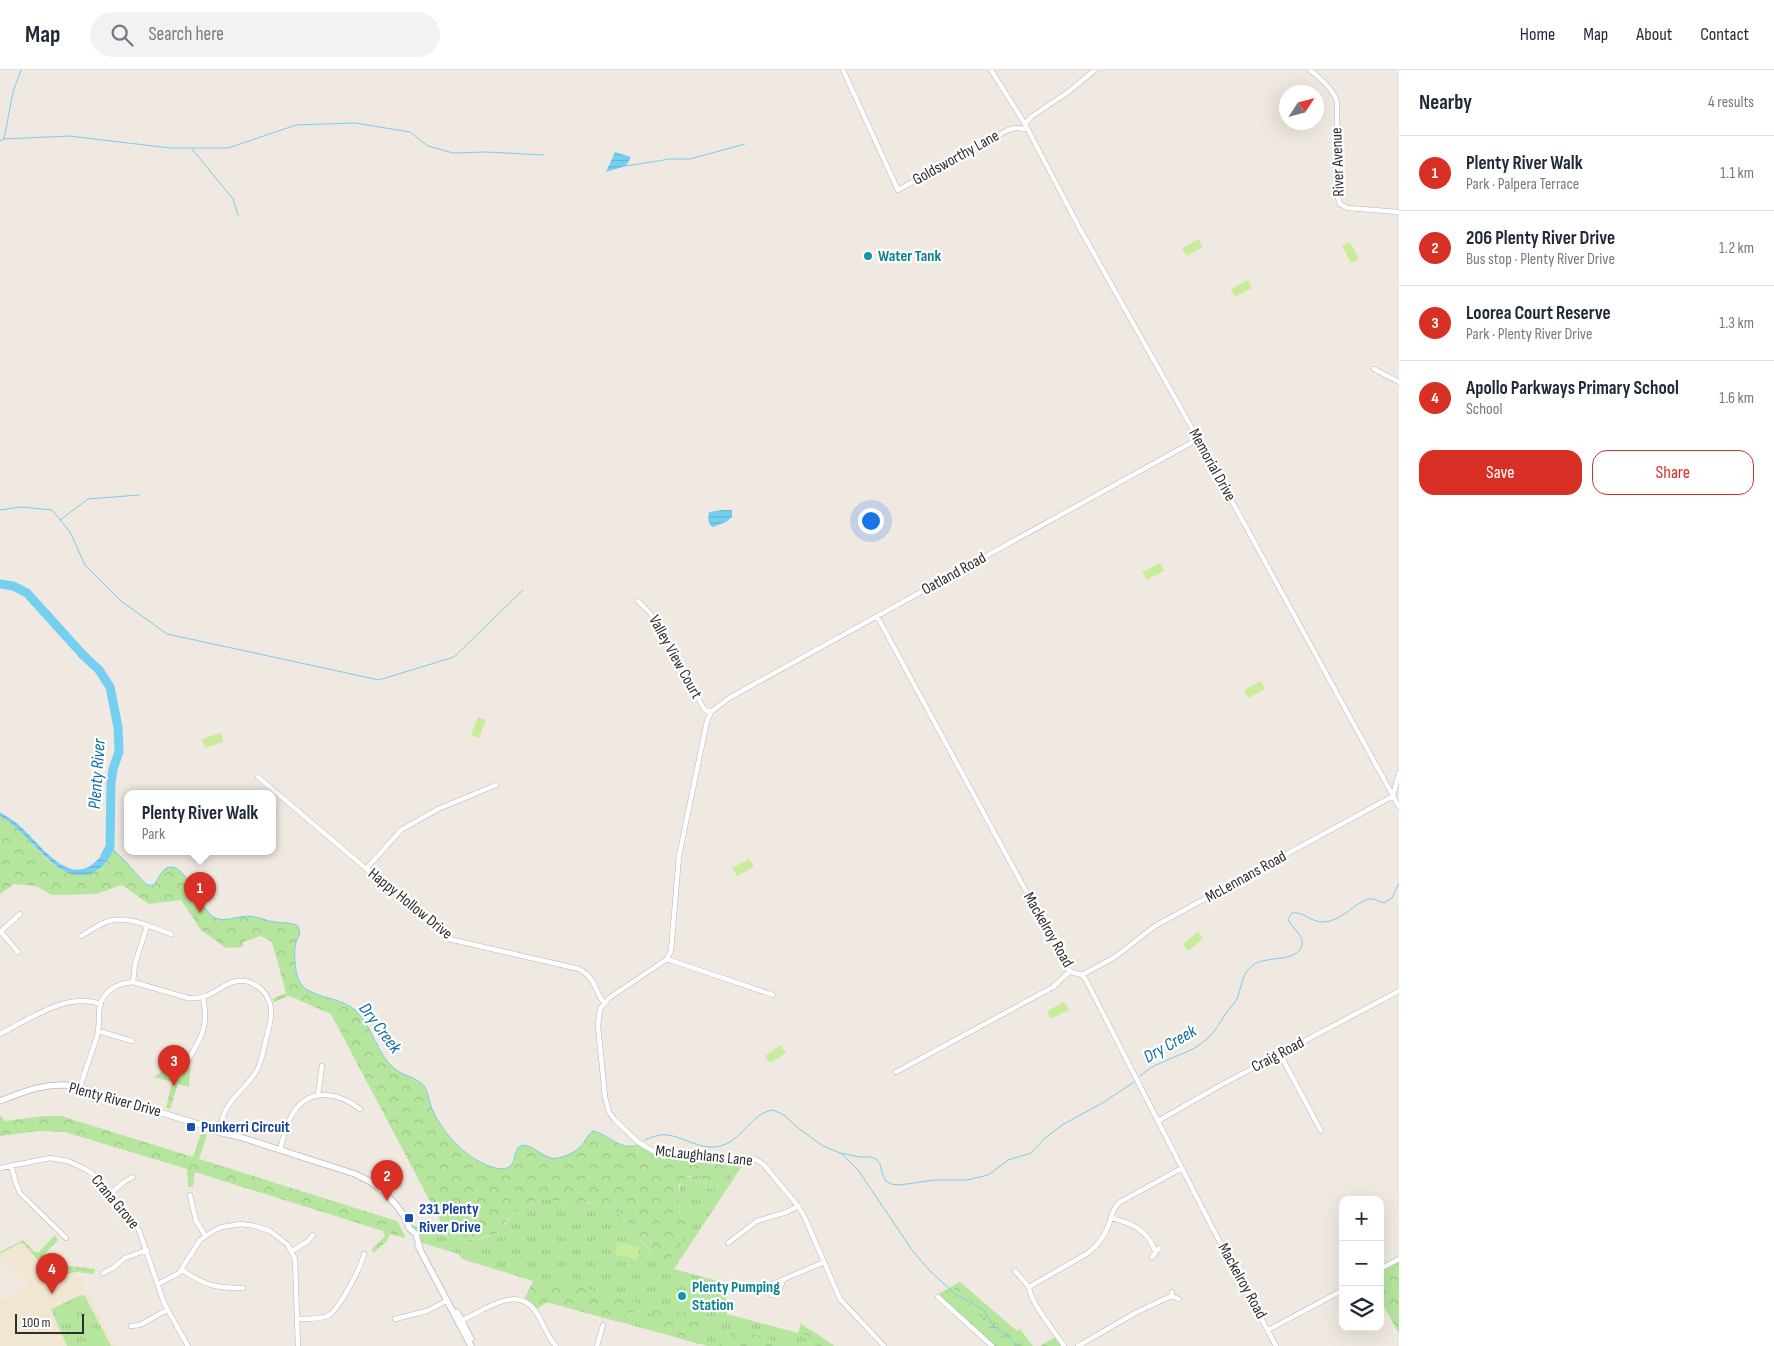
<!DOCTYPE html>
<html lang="en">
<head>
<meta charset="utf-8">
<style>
  body { margin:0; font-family:"Sofia Sans Condensed",sans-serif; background:#f2f2f3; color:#1f2937 }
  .controls { position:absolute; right:15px; bottom:15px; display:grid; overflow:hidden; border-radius:10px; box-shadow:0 5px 20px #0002 }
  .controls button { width:45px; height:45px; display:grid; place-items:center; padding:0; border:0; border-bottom:1px solid #e0e1e3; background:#fff; color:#1f2937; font:25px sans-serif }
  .compass { position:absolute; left:1279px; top:15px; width:45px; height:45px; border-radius:50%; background:#fff; box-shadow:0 5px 20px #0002; rotate:54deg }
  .scale { position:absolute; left:15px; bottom:12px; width:69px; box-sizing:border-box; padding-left:5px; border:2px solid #2e2e2e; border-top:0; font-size:14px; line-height:18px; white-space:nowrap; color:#2e2e2e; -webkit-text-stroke:4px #fff; paint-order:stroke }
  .you { position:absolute; left:870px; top:450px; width:18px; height:18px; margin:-12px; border:4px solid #fff; border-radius:50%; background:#1a73e8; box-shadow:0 0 0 8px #1a73e833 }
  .badge { display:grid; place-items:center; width:32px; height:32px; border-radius:50%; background:#d93025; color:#fff; font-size:16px; font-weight:700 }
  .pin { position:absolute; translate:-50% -41px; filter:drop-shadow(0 1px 2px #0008) }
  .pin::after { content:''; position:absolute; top:26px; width:18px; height:15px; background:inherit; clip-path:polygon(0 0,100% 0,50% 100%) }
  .popup { position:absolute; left:124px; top:720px; width:152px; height:65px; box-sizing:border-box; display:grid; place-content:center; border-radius:10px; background:#fff; filter:drop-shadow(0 1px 4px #0005); font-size:16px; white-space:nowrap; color:#747a83 }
  .popup b { font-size:19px; color:#1f2937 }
  .popup::after { content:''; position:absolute; left:50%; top:100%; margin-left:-10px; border:10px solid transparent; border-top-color:#fff }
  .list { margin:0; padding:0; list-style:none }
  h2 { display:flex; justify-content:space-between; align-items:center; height:65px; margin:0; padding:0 20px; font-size:21px }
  h2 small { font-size:16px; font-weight:400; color:#747a83 }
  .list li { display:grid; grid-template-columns:32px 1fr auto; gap:15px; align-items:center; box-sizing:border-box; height:75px; padding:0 20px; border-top:1px solid #e0e1e3 }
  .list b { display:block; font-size:19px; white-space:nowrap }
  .list p { margin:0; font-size:16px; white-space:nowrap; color:#747a83 }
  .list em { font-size:16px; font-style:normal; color:#747a83 }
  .actions { display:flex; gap:10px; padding:15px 20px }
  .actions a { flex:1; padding:11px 0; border:1px solid #d93025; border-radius:15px; text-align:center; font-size:18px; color:#d93025 }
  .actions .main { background:#d93025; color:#fff }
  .icon { flex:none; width:28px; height:28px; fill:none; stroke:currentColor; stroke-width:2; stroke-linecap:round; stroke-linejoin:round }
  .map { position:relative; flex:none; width:1399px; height:1276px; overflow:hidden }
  header { display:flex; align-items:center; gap:30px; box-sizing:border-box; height:70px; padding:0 25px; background:#fff; border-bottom:1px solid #e0e1e3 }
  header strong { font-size:24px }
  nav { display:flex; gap:28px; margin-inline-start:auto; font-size:18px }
  .search { width:350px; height:45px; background:#f2f2f3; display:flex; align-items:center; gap:12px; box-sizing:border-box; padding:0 18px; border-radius:28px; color:#747a83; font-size:19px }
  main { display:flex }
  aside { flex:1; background:#fff }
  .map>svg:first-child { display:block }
  .education { fill:#f0e6d1 }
  .grass { fill:url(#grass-tufts) }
  .forest { fill:url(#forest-crowns) }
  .wetland { fill:url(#wetland-marsh) }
  .pitch { fill:#c9ec9a }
  .water { fill:url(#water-rules) }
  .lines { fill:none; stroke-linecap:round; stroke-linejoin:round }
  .stream { stroke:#75cff0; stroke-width:1 }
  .river { stroke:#75cff0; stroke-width:9 }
  .minor-casing { stroke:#b4b7c1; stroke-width:5.5 }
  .tertiary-casing { stroke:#b4b7c1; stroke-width:7 }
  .minor { stroke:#fff; stroke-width:4.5 }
  .tertiary { stroke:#fff; stroke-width:5.5 }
  .culture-dot { fill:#0f9aa8; stroke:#fff; stroke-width:2 }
  .transit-dot { fill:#1a4fb4; stroke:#fff; stroke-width:2 }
  .labels { text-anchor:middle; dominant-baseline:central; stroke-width:4.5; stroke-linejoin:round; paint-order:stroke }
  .street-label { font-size:16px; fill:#2e2e2e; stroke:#fff }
  .culture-label { font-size:16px; font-weight:bold; fill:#0d838f; stroke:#fff; text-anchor:start }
  .transit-label { font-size:16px; font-weight:bold; fill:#164399; stroke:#fff; text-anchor:start }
  .water-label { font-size:18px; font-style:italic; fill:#0d6fa3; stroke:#fff }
</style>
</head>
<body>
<header>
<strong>Map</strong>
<div class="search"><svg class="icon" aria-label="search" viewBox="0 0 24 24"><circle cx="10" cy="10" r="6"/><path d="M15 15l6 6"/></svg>Search here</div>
<nav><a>Home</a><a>Map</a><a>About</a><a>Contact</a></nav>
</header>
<main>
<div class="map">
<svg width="1399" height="1276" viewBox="0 0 1399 1276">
  <defs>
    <pattern id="grass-tufts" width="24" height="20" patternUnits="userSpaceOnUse" patternTransform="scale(1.25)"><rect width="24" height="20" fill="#b6e59e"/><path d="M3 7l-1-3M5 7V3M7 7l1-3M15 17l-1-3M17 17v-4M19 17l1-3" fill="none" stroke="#9dc588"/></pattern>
    <pattern id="forest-crowns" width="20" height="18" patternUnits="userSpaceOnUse" patternTransform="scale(1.25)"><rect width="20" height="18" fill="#b6e59e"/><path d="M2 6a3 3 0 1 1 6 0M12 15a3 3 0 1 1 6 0" fill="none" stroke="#9dc588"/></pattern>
    <pattern id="wetland-marsh" width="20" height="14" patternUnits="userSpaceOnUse" patternTransform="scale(1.25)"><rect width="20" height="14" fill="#b6e59e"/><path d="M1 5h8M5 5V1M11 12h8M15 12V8" fill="none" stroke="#9dc588"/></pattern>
    <pattern id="water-rules" width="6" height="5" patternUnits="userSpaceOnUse" patternTransform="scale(1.25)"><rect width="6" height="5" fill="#75cff0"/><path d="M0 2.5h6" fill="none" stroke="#66b2ce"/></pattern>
  </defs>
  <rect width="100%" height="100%" fill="#efe9e1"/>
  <path class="education" d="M20,1173l4,1 12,13 8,13 8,6 25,-4 39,74h-116v-44l31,-17 -31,-28v-3z"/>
  <path class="grass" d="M737,1089l9,1 -72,109 51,14 2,31 71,19 3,-9 33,22h-126l-161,-44 -10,7 -12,-11 8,-17 -71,-22 -3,-5 -40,-12 -8,-16 1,-1 43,13 17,2 18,-4 15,-11 6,-11 26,-13 8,-2 28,4 26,-1 24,15 13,19 19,20 38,-39c-4,-2 -12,-3 -14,-7 -3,-5 1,-27 4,-32l17,-3 7,13 7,1 10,-10z
    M81,1225l4,1 26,50h-44l-16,-37z"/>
  <path class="forest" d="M0,746c26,12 39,45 66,55 5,2 11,1 16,2 18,1 24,-8 30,-24 14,9 22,25 35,36h7c4,-5 6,-12 11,-16 19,-13 34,39 49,48 10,6 23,-1 34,-1 9,0 17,4 27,6 7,1 15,0 23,4l2,7c-1,4 -5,9 -5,14 -1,10 0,29 6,37 10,14 40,13 54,26 18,16 21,44 40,59 8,7 22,8 29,17 5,7 5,17 9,25 11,24 36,51 63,57 23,5 16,-17 24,-22 10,-5 26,15 38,12 8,-2 18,-6 23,-12 5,-5 6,-11 12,-15 15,3 28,22 45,13l8,6 10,4 79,5 1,2 -12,18 -10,10 -7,-1 -7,-13 -14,2 -7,8 -1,23 2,4 12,4 3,7 -31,45 -3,-1 -10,-16 -15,-15 -13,-19 -24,-15 -26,1 -28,-4 -8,2 -26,13 -13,19 -26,7 -23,-3 -118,-223 -42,-18 -15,6 -2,-3 14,-6 -14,-51 -11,-6 -18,6v5l-17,1 -25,-18 -20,-30 -32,4 -27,-19 -26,9 -44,1 -16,-9 -22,-2 -14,10z
    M182,995l3,3 5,1 -1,18 -11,-3 -8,25 -4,-1 6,-26 -18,-5 16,-11z
    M0,1045l5,6 39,-5h17l132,41 8,-24 6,2 -8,24 198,62 9,17 -16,-4 -3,7 -14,12 -1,-4 13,-13 -2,-5 -188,-59 -2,15h-5l-1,-18 -122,-37 -27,-1 -38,5z
    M55,1165l3,5 -15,16v4l10,9 17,-3 25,3 -1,5 -17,-2 -25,4c-11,-9 -18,-22 -28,-32l-4,-1 -20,11v-2l23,-12 12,12h4z
    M1399,1192v72l-19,-35v-27z
    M541,1210c33,2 63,14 94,22 23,6 52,9 73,22l1,5 -8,6 1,6 -3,3 -43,-13v-5l9,-2 1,-2 -2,-4c-7,-3 -30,-8 -37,-5 -4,1 -6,6 -8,9l-72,-20 -10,7 -12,-11 9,-14z
    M960,1212l57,49 3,-2 13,17h-40l-55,-52z
    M733,1259l30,8 23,9h-67l4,-3h12c1,-4 -5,-7 -5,-11z
    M810,1259l24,17h-23l-7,-12z
    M1055,1267l7,9h-22z"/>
  <path class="wetland" d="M952,1217l33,23 14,17 17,12 6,7h-8l-10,-10 -14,-7 -11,-15 -9,-8 -26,-15z"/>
  <path class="pitch" d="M1199,169l4,8 -17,9 -4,-8z
    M1350,172l9,17 -8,4 -9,-17z
    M1248,210l4,8 -17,9 -4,-8z
    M1160,493l4,8 -17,9 -5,-8z
    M1261,611l4,8 -17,9 -4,-8z
    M478,647l8,3 -7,18 -8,-3z
    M221,663l2,9 -18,6 -3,-9z
    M749,789l5,8 -17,9 -5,-8z
    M1198,862l5,7 -15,12 -5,-7z
    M1064,932l5,8 -18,9 -4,-8z
    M781,975l5,8 -16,10 -5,-7z
    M618,1172l22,6 -3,12 -22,-6z"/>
  <path class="water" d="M615,82l16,5 -5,9 -20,6z
    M722,440h10v7l-6,5 -13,5 -2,-1 -3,-6 1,-8z
    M0,742c9,6 18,11 25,19 16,15 43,53 68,33 6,-5 11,-11 14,-19l5,4c-4,12 -10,21 -23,25 -34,10 -61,-45 -89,-58z"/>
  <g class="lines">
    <path class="stream" d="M4,69l65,-3 101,12h58l68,-23 59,-2 55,9 18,14 25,7 33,-1 58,3
      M0,71l4,-2 9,-47 8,-22
      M192,79l41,50 5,16
      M626,96l44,-7h20l55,-15
      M0,440l21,-3 31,3 18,22 15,33 36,36 46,33 212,46 75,-23 69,-67
      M60,450l28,-21 51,-4
      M110,777l12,11 25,27h7c4,-5 6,-12 11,-16 19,-13 34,39 48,48 11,6 24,-1 35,-1 9,0 17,5 27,6 7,1 15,0 23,4l2,7c-1,4 -5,9 -5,14 -1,10 0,29 6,37 10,14 40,13 54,26 18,16 21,44 40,59 8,7 22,8 29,17 5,7 5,17 9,25 11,24 36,51 63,57 23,5 16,-18 24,-22 10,-5 26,16 38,12 8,-2 18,-6 23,-12 5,-5 6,-11 12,-15 15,3 25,18 41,15
      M1140,1006c20,-19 50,-19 69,-39 8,-8 12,-17 18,-25 4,-6 9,-9 11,-16 4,-11 4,-22 14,-30 12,-11 41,-3 49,-18 6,-11 -9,-19 -13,-29l4,-6c11,-2 19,9 30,9 19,0 30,-17 46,-23h5l11,4 8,-5 7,-15
      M645,1070c7,-3 14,-6 22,-5 18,2 34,16 53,11 22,-5 31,-33 53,-36l11,5 14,13 25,18 17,7 20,4h11l5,2 4,5 2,9 4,8 5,3 9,1 34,-5h33l21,-5 20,-15 23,-7 13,-14 18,-14 42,-23 30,-20
      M842,1084l16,16 54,80 17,20 26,24 28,15 10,17 15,10 9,10"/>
    <path class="river" d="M0,514l13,2 14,7 56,62 16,15 11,17 8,40 1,25 -6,17 -2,14 -1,64 -5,9"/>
    <g class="minor-casing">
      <path id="minor" d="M843,0l55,120 110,-60 7,-2 11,1
        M991,0l34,54 54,103 119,212 201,368
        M1310,0c11,9 22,18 27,31v94l3,9 8,4 51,4
        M1025,54l6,-7 37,-25 27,-22
        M1374,299l25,13
        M638,531l13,13 52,93 2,3 6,2
        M877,546l190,351 4,5 11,3 4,5 127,249 63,117
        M258,707l191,162 130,30c17,9 15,21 25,34
        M366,799l35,-39 37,-21 58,-24
        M0,862l20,-18
        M1,862l17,20
        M81,866c9,-5 18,-12 28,-15 20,-6 43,7 62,13
        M667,889l106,36
        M1082,905l33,-18 40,-31 238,-130 6,-23
        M133,912l2,-18 12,-38
        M98,961l34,10
        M0,964c30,-15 66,-42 101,-30
        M1280,984l41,77
        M188,990c14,-23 21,-35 15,-62
        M896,1002l157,-85 17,-16
        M80,1018c5,-18 12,-35 17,-52 3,-10 1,-21 3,-31 4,-15 19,-22 33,-23l55,16c27,3 35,-20 57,-17 7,1 12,5 17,9 15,15 8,33 4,50 -3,10 -4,21 -9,30 -12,21 -34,31 -36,57
        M318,1025l4,-29
        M1158,1051l63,-36 178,-94
        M280,1080c3,-11 5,-23 11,-33 15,-30 46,-26 69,-8
        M11,1096l5,17 4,10 46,45
        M0,1098l50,-10 18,3 17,8 8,5 18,19 28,37 25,73 24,43
        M111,1123l13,-11 9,-5
        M190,1125l6,26 9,14
        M1111,1148c20,5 37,12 44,33
        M728,1173l29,-22 30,-9 11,-6
        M292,1181l16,-10 5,-6
        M1152,1187l7,-9
        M1380,1199l19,-10
        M182,1200c25,16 32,18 61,18
        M1015,1201l14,16
        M103,1203l10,-5 12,-10 22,-8
        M783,1210l-5,14 -6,1 -4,-6 2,-4 54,-23
        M158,1214l21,-11 21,-33 15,-10 7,-3 19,-3 14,2 15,5 18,14 7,14 3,87
        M1172,1222l-1,4 8,3
        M938,1227l54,49
        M298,1249c9,-1 23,1 31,-4 11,-7 32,-48 35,-61
        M395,1249l32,-8 21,-11
        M462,1250c22,-9 56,-37 74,-8 7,11 11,24 20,34
        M131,1256l9,-1 27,-15
        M1268,1260l75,-40
        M597,1276l6,-21
        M884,1276l-44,-47 -35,-81 -7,-12 -34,-41 -7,-5 -8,-2 -94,-6 -17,-10 -23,-22 -6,-8 -4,-15 -7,-71 2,-17 9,-11 58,-39 4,-8 8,-95 28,-135 4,-9 18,-14 469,-259
        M1064,1276c-9,-14 -34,-44 -35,-59l59,-34c10,-8 17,-17 21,-29 3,-9 4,-16 11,-22l62,-34
        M1078,1276l59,-34 34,-16"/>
    </g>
    <g class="tertiary-casing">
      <path id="tertiary" d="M0,1031c25,-10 47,-19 75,-15l126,39c14,8 24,8 39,12l115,37 16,8 12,9 14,15 9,13 3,9 7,6 4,15
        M216,1056l3,-1 10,7
        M418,1176l53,100
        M457,1242l14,27"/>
    </g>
    <use href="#minor" class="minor"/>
    <use href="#tertiary" class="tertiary"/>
  </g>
  <g class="culture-dot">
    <circle cx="868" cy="186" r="5"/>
    <circle cx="682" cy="1226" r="5"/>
  </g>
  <g class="transit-dot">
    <rect x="186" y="1052" width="10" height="10" rx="2.5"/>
    <rect x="404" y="1143" width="10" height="10" rx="2.5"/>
  </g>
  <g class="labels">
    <g class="street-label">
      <text transform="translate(956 88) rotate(-29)">Goldsworthy Lane</text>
      <text transform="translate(1338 92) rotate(-92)">River Avenue</text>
      <text transform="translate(1212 395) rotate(61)">Memorial Drive</text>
      <text transform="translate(954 504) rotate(-29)">Oatland Road</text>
      <text transform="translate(675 587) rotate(61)">Valley View Court</text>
      <text transform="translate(1246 807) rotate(-29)">McLennans Road</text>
      <text transform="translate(410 834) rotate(39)">Happy Hollow Drive</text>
      <text transform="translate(1048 860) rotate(60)">Mackelroy Road</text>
      <text transform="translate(1278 985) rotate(-28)">Craig Road</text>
      <text transform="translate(115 1030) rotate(15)">Plenty River Drive</text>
      <text transform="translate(704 1086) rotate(6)">McLaughlans Lane</text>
      <text transform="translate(115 1132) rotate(50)">Crana Grove</text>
      <text transform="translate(1242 1211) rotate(61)">Mackelroy Road</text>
    </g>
    <g class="culture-label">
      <text x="878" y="186">Water Tank</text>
      <text x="692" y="1217">Plenty Pumping<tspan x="692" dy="18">Station</tspan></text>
    </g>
    <g class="transit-label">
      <text x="201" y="1057">Punkerri Circuit</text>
      <text x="419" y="1139">231 Plenty<tspan x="419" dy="18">River Drive</tspan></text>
    </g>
    <g class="water-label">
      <text transform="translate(97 704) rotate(-86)">Plenty River</text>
      <text transform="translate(380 958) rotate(53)">Dry Creek</text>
      <text transform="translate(1170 974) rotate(-30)">Dry Creek</text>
    </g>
  </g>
</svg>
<div class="controls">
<button>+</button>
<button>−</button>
<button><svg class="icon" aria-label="layers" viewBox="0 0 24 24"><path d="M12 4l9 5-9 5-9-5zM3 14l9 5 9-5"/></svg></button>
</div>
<svg class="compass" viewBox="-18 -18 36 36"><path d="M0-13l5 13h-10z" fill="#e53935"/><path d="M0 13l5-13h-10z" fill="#747a83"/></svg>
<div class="scale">100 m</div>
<div class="you"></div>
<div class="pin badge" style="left:200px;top:843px">1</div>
<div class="popup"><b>Plenty River Walk</b>Park</div>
<div class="pin badge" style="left:387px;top:1131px">2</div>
<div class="pin badge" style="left:174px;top:1016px">3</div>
<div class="pin badge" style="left:52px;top:1224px">4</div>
</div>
<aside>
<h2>Nearby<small>4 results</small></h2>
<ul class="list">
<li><span class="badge">1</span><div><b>Plenty River Walk</b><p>Park · Palpera Terrace</p></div><em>1.1 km</em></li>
<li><span class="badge">2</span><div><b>206 Plenty River Drive</b><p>Bus stop · Plenty River Drive</p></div><em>1.2 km</em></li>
<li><span class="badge">3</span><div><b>Loorea Court Reserve</b><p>Park · Plenty River Drive</p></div><em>1.3 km</em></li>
<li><span class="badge">4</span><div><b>Apollo Parkways Primary School</b><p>School</p></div><em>1.6 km</em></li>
</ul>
<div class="actions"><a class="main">Save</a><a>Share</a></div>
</aside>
</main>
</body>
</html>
